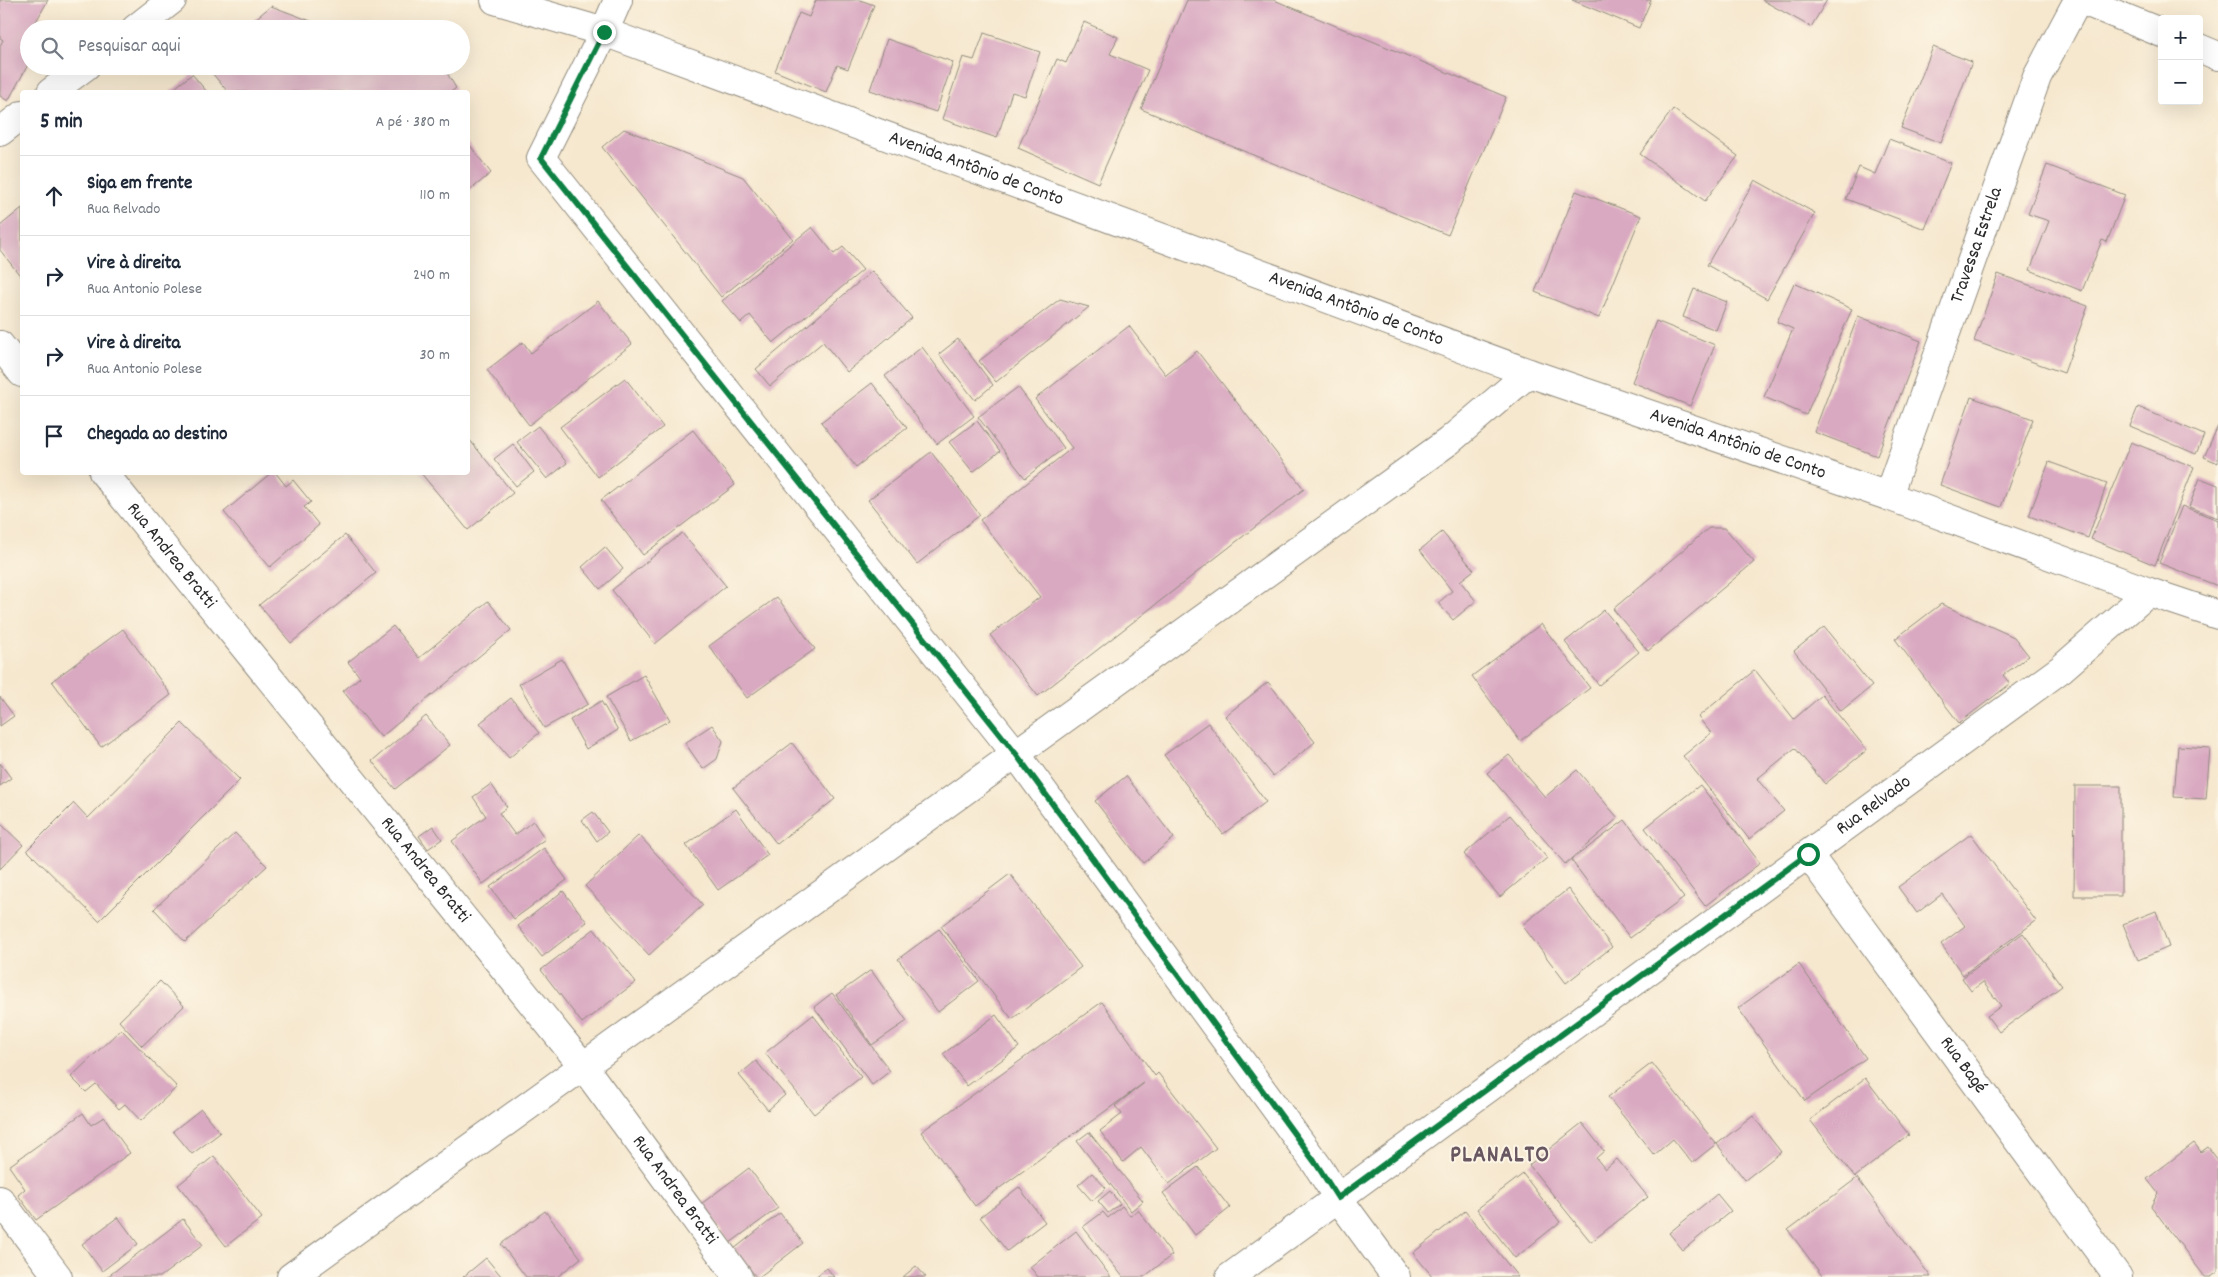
<!DOCTYPE html>
<html lang="pt">
<head>
<meta charset="utf-8">
<style>
  body { margin:0; font-family:Dekko,sans-serif; background:#f2f2f3; color:#1f2937 }
  .controls { position:absolute; right:15px; top:15px; display:grid; overflow:hidden; border-radius:5px; box-shadow:0 5px 20px #0002 }
  .controls button { width:45px; height:45px; display:grid; place-items:center; padding:0; border:0; border-bottom:1px solid #e0e1e3; background:#fff; color:#1f2937; font:25px sans-serif }
  .stop { position:absolute; width:15px; height:15px; margin:-11px; border:4px solid #0b8043; border-radius:50%; background:#fff }
  .stop.end { background:#0b8043; border-color:#fff; box-shadow:0 1px 5px #0008 }
  .list { margin:0; padding:0; list-style:none }
  h2 { display:flex; justify-content:space-between; align-items:center; height:65px; margin:0; padding:0 20px; font-size:21px }
  h2 small { font-size:16px; font-weight:400; color:#747a83 }
  .list li { display:grid; grid-template-columns:32px 1fr auto; gap:15px; align-items:center; box-sizing:border-box; height:80px; padding:0 20px; border-top:1px solid #e0e1e3 }
  .list b { display:block; font-size:19px; white-space:nowrap }
  .list p { margin:0; font-size:16px; white-space:nowrap; color:#747a83 }
  .list em { font-size:16px; font-style:normal; color:#747a83 }
  .icon { flex:none; width:28px; height:28px; fill:none; stroke:currentColor; stroke-width:2; stroke-linecap:round; stroke-linejoin:round }
  .map { position:relative; flex:none; width:2218px; height:1277px; overflow:hidden }
  .search { position:absolute; background:#fff; box-shadow:0 5px 20px #0002; left:20px; top:20px; width:450px; height:55px; display:flex; align-items:center; gap:12px; box-sizing:border-box; padding:0 18px; border-radius:28px; color:#747a83; font-size:19px }
  .panel { position:absolute; background:#fff; box-shadow:0 5px 20px #0002; left:20px; top:90px; width:450px; height:385px; border-radius:5px }
  .map>svg:first-child { display:block }
  .building { fill:#d9a9c1 }
  .lines { fill:none; stroke-linecap:round; stroke-linejoin:round }
  .minor-casing { stroke:#908a7d; stroke-width:30 }
  .tertiary-casing { stroke:#908a7d; stroke-width:30 }
  .minor { stroke:#fff; stroke-width:28 }
  .tertiary { stroke:#fff; stroke-width:28 }
  .route { stroke:#0b8043; stroke-width:6 }
  .labels { text-anchor:middle; dominant-baseline:central; stroke-width:4; stroke-linejoin:round; paint-order:stroke }
  .street-label { font-size:19px; fill:#2b2b2b; stroke:#fcf5e5 }
  .district-label { font-size:24px; font-weight:bold; letter-spacing:1px; fill:#685760; stroke:#fcf5e5 }
</style>
</head>
<body>
<div class="map">
<svg width="2218" height="1277" viewBox="0 0 2218 1277">
  <rect width="100%" height="100%" fill="#fcf5e5"/>
  <filter id="ink" filterUnits="userSpaceOnUse"><feTurbulence type="fractalNoise" baseFrequency=".02" numOctaves="2"/><feDisplacementMap in="SourceGraphic" scale="10" xChannelSelector="R" yChannelSelector="G"/><feConvolveMatrix kernelMatrix="1 2 1 2 8 2 1 2 1" color-interpolation-filters="sRGB"/></filter>
  <filter id="wash" filterUnits="userSpaceOnUse"><feTurbulence type="fractalNoise" baseFrequency=".0096" numOctaves="4" result="noise"/><feDisplacementMap in="SourceGraphic" scale="20" xChannelSelector="R" yChannelSelector="G"/><feGaussianBlur stdDeviation="1.12" result="paint"/><feColorMatrix in="noise" values="0 0 0 0 0 0 0 0 0 0 0 0 0 0 0 0 0 1.4 0 .05"/><feComposite in="paint" operator="in"/></filter>
  <g filter="url(#wash)">
    <rect width="100%" height="100%" fill="#f6e8cf"/>
    <g id="blocks">
      <path class="building" d="M0,0h48l-15,27 3,2h-7v34l-21,38 -8,-5v-50l3,-6 -3,-2z
        M816,0h44l14,5 -26,64 -11,-4 -11,27 -51,-21 24,-58 10,4z
        M1187,0h87l232,97 -58,138 -307,-126z
        M1572,0h79l-12,28z
        M1762,0h65l-16,27z
        M271,6l61,23h-89z
        M1084,22l34,15 -8,17 38,16 -50,113 -80,-35 39,-89 9,4z
        M984,33l56,19 -15,44 -13,-4 -15,46 -55,-19 21,-62 11,3z
        M887,39l66,23 -17,50 -66,-22z
        M1933,47l39,15 -31,81 -40,-15z
        M206,66h228l11,4 11,18 -5,4h-223z
        M192,74l15,18h-37z
        M1673,109l65,47 -33,45 -65,-47z
        M624,129l119,48 50,62 -72,58 -119,-150z
        M1889,139l62,24 -26,66 -79,-30 13,-32 16,7z
        M468,143l23,30 -23,19z
        M2047,165l78,30 -18,47 -5,-2 -20,51 -52,-21 19,-49 -21,-7z
        M1755,180l60,33 -48,86 -60,-34z
        M1576,191l65,25 -42,102 -64,-26z
        M22,208v70l-22,-28v-24z
        M812,227l22,27 9,-7 20,23 -90,73 -23,-28 -9,8 -19,-22z
        M872,271l40,47 -65,54 -24,-30 -53,44 -14,-17z
        M1998,274l90,32 -24,67 -90,-32z
        M1794,283l58,26 -46,106 -42,-18 29,-68 -16,-7z
        M1694,289l33,13 -11,28 -33,-13z
        M1060,299l29,8 -93,75 -17,-21z
        M598,301l34,43 -103,81 -42,-55 36,-28 8,11z
        M1858,316l63,25 -44,115 -63,-24z
        M1656,321l59,24 -25,61 -58,-24z
        M1129,326l37,49 31,-24 107,138 -266,207 -48,-61 50,-38 -60,-77 92,-72 -37,-49z
        M958,339l35,46 -18,15 -36,-46z
        M922,347l52,69 -37,28 -52,-68z
        M625,378l38,49 -65,50 -38,-50z
        M872,383l35,45 -51,39 -35,-45z
        M1018,387l46,61 -39,30 -47,-61z
        M1971,397l62,22 -32,88 -61,-22z
        M2138,407l66,28 -8,19 -66,-28z
        M977,421l23,30 -27,21 -24,-30z
        M538,426l29,37 -20,16 -30,-37z
        M2218,426v37l-14,-6z
        M693,430l42,55 -92,70 -42,-55z
        M468,438l45,55 -45,37 -48,-58h48z
        M2131,442l63,25 -39,98 -64,-26z
        M513,444l21,28 -18,14 -22,-27z
        M931,452l49,63 -63,49 -49,-64z
        M2049,462l58,21 -19,55 -59,-22z
        M272,472h3l11,14 7,-6 18,22 -7,5 15,18 -49,42 -46,-55z
        M2200,478l18,7v33l-29,-11z
        M2182,506l36,14v66l-59,-23z
        M1709,528h16l29,34 -106,89 -35,-42z
        M1442,532l32,38 -14,11 16,20 -23,19 -15,-17 14,-12 -32,-41z
        M682,533l44,53 -71,58 -43,-54z
        M345,535l31,38 -85,70 -32,-38z
        M605,547l18,22 -23,20 -18,-22z
        M777,597l38,52 -68,49 -38,-52z
        M488,601l23,29 -130,107 -38,-46 17,-14 -12,-15 45,-36 26,32z
        M1941,604l73,33 15,19 -26,19 7,9 -51,39 -64,-84z
        M1604,610l35,42 -40,33 -34,-43z
        M1541,624l49,64 -70,53 -48,-65z
        M1824,627l48,59 -31,25 -47,-60z
        M123,629l48,66 -70,52 -49,-66z
        M562,659l26,45 -44,24 -25,-44z
        M1755,670l39,49 28,-24 45,55 -42,34 -30,-36 -38,31 27,32 -35,28 -66,-83 28,-23 -13,-16z
        M644,675l26,45 -39,21 -25,-44z
        M1268,682l47,60 -42,34 -48,-60z
        M0,697l14,19 -14,10z
        M511,698l28,35 -30,25 -29,-35z
        M601,701l17,29 -32,19 -16,-29z
        M426,716l24,29 -55,44 -23,-28z
        M182,723l58,57 -141,141 -72,-71 47,-47 14,15z
        M1208,723l58,79 -43,32 -59,-79z
        M712,725l11,16 -6,18 -14,10 -18,-26z
        M792,743l43,56 -58,45 -44,-56z
        M2178,746l32,2 -4,51 -32,-2z
        M1509,755l36,42 32,-27 41,48 -53,46 -78,-91z
        M0,763l11,15 -11,8z
        M1126,776l48,62 -31,25 -48,-62z
        M491,784l16,23 -8,6 16,22 18,-14 12,18 -62,45 -31,-43 34,-25 -13,-19z
        M1700,785l60,78 -55,43 -60,-78z
        M2075,786h46v110h-47z
        M736,809l32,46 -50,35 -32,-45z
        M593,812l15,20 -11,9 -15,-21z
        M1510,815l37,43 -47,39 -36,-43z
        M1625,820l59,78 -54,40 -59,-78z
        M0,823l23,22 -23,24z
        M433,826l9,13 -14,10 -9,-13z
        M235,833l32,33 -82,76 -31,-33z
        M1971,834l65,87 -73,54 -22,-31 24,-18 -23,-32 -25,19 -19,-26z
        M639,835l64,70 -54,50 -64,-69z
        M544,848l23,32 -53,39 -24,-32z
        M1010,874l71,93 -69,52 -71,-93z
        M1568,889l44,58 -46,36 -44,-58z
        M563,891l24,31 -45,35 -24,-31z
        M2156,911l13,36 -31,13 -15,-36z
        M594,929l42,53 -54,41 -41,-53z
        M939,929l40,52 -41,31 -40,-53z
        M2023,933l39,53 -63,46 -12,-16 14,-10 -18,-24 -12,9 -9,-13z
        M1799,964l67,94 -61,43 -67,-93z
        M871,970l36,51 -35,24 -36,-50z
        M160,981l24,25 -42,40 -23,-25z
        M832,993l58,78 -18,14 -58,-78z
        M1102,1002l53,74 3,-3 58,75 -47,36 -28,-37 -18,15 -23,-31 22,-17 -7,-8 29,-23 -169,123 -54,-74z
        M813,1015l48,62 -47,37 -49,-61z
        M996,1015l23,32 -52,39 -24,-32z
        M121,1029l56,58 -36,34 -16,-17 -6,5 -23,-25 -10,8 -15,-15z
        M756,1061l29,34 -17,15 -29,-35z
        M1652,1063l64,81 -24,19 -19,-24 -19,16 -46,-58z
        M1865,1078l44,57 -54,42 -45,-57z
        M201,1109l19,24 -28,21 -19,-23z
        M83,1113l8,12 13,-8 26,36 -94,67 -18,-25 7,-6 -16,-23z
        M1753,1116l28,36 -36,28 -28,-36z
        M1582,1123l22,28 -8,7 9,11 12,-10 31,38 -57,45 -62,-77z
        M1089,1132l54,69 -12,10 -54,-70z
        M2194,1143l7,9 7,-5 10,13v112l-7,5h-6l-54,-71 7,-13 -11,-14z
        M214,1156l48,62 -36,28 -48,-61z
        M1198,1167l32,41 -35,27 -32,-42z
        M749,1168l29,40 -48,35 -29,-39z
        M1092,1173l14,15 -14,13 -14,-16z
        M1523,1174l37,48 -45,36 -38,-49z
        M1857,1178l74,99h-108l-35,-47z
        M1019,1187l26,35 -38,29 -27,-34z
        M1110,1191l10,13 -12,9 -10,-12z
        M1717,1194l14,17 -48,39 -14,-17z
        M1122,1206l8,10 8,-6 34,45 -28,22h-21l-40,-50 20,-15 5,6z
        M545,1211l36,47 -24,19h-31l-25,-33z
        M1465,1211l53,66h-85l-20,-24z
        M780,1213l23,30 -44,34h-3l-22,-28z
        M118,1217l20,27 -36,27 -20,-27z
        M183,1219l20,26 -43,32h-53z
        M1076,1231l35,46h-73l-8,-10z
        M486,1258l16,19h-39z
        M916,1266l10,11h-23z
        M827,1268l7,9h-19z"/>
    </g>
  </g>
  <g filter="url(#ink)">
    <use href="#blocks" fill-opacity="0" stroke="#908a7d" stroke-width="1"/>
    <g class="lines">
      <g class="minor-casing">
        <g id="minor">
          <path id="s1" d="M495,0l109,32 925,341 359,123 261,96 69,23"/>
          <path d="M618,0l-14,32 -63,126 475,596 301,411 21,33 58,79"/>
          <path d="M2081,0l81,33"/>
          <path d="M135,29l37,-29"/>
          <path d="M2199,48l19,8"/>
          <path d="M51,92l35,-26"/>
          <path d="M0,132l22,-17"/>
          <path d="M0,345l22,28"/>
          <path id="s2" d="M103,472l480,594 155,211"/>
          <path id="s3" d="M1888,496l149,-419 41,-77"/>
          <path id="s4" d="M1808,854l310,423"/>
          <path d="M291,1277l1158,-836 80,-68"/>
          <path id="s5" d="M1230,1277l831,-608 88,-77"/>
        </g>
      </g>
      <g class="tertiary-casing">
        <path id="tertiary" d="M0,1200l58,77"/>
      </g>
      <use href="#minor" class="minor"/>
      <use href="#tertiary" class="tertiary"/>
    </g>
  </g>
  <g class="lines" filter="url(#ink)">
    <path class="route" d="M604,32l-63,126 475,596 301,411 21,33 470,-344"/>
  </g>
  <g class="labels">
    <g class="street-label">
      <text stroke="none"><textPath href="#s1" startOffset="510">Avenida Antônio de Conto</textPath></text>
      <text stroke="none"><textPath href="#s3" startOffset="266">Travessa Estrela</textPath></text>
      <text stroke="none"><textPath href="#s1" startOffset="915">Avenida Antônio de Conto</textPath></text>
      <text stroke="none"><textPath href="#s1" startOffset="1320">Avenida Antônio de Conto</textPath></text>
      <text stroke="none"><textPath href="#s2" startOffset="108">Rua Andrea Bratti</textPath></text>
      <text stroke="none"><textPath href="#s5" startOffset="798">Rua Relvado</textPath></text>
      <text stroke="none"><textPath href="#s2" startOffset="512">Rua Andrea Bratti</textPath></text>
      <text stroke="none"><textPath href="#s4" startOffset="262">Rua Bagé</textPath></text>
      <text stroke="none"><textPath href="#s2" startOffset="918">Rua Andrea Bratti</textPath></text>
    </g>
    <g class="district-label">
      <text x="1500" y="1156">PLANALTO</text>
    </g>
  </g>
</svg>
<div class="controls">
<button>+</button>
<button>−</button>
</div>
<div class="stop" style="left:1808px;top:854px"></div>
<div class="stop end" style="left:604px;top:32px"></div>
<div class="search"><svg class="icon" aria-label="search" viewBox="0 0 24 24"><circle cx="10" cy="10" r="6"/><path d="M15 15l6 6"/></svg>Pesquisar aqui</div>
<section class="panel">
<h2>5 min<small>A pé · 380 m</small></h2>
<ul class="list">
<li><svg class="icon" aria-label="ahead" viewBox="0 0 24 24"><path d="M12 20V5M6 11l6-6 6 6"/></svg><div><b>Siga em frente</b><p>Rua Relvado</p></div><em>110 m</em></li>
<li><svg class="icon" aria-label="right" viewBox="0 0 24 24"><path d="M7 20v-9h11M14 6l5 5-5 5"/></svg><div><b>Vire à direita</b><p>Rua Antonio Polese</p></div><em>240 m</em></li>
<li><svg class="icon" aria-label="right" viewBox="0 0 24 24"><path d="M7 20v-9h11M14 6l5 5-5 5"/></svg><div><b>Vire à direita</b><p>Rua Antonio Polese</p></div><em>30 m</em></li>
<li><svg class="icon" aria-label="arrive" viewBox="0 0 24 24"><path d="M6 21V4h12l-3 4 3 4H6"/></svg><div><b>Chegada ao destino</b></div></li>
</ul>
</section>
</div>
</body>
</html>
